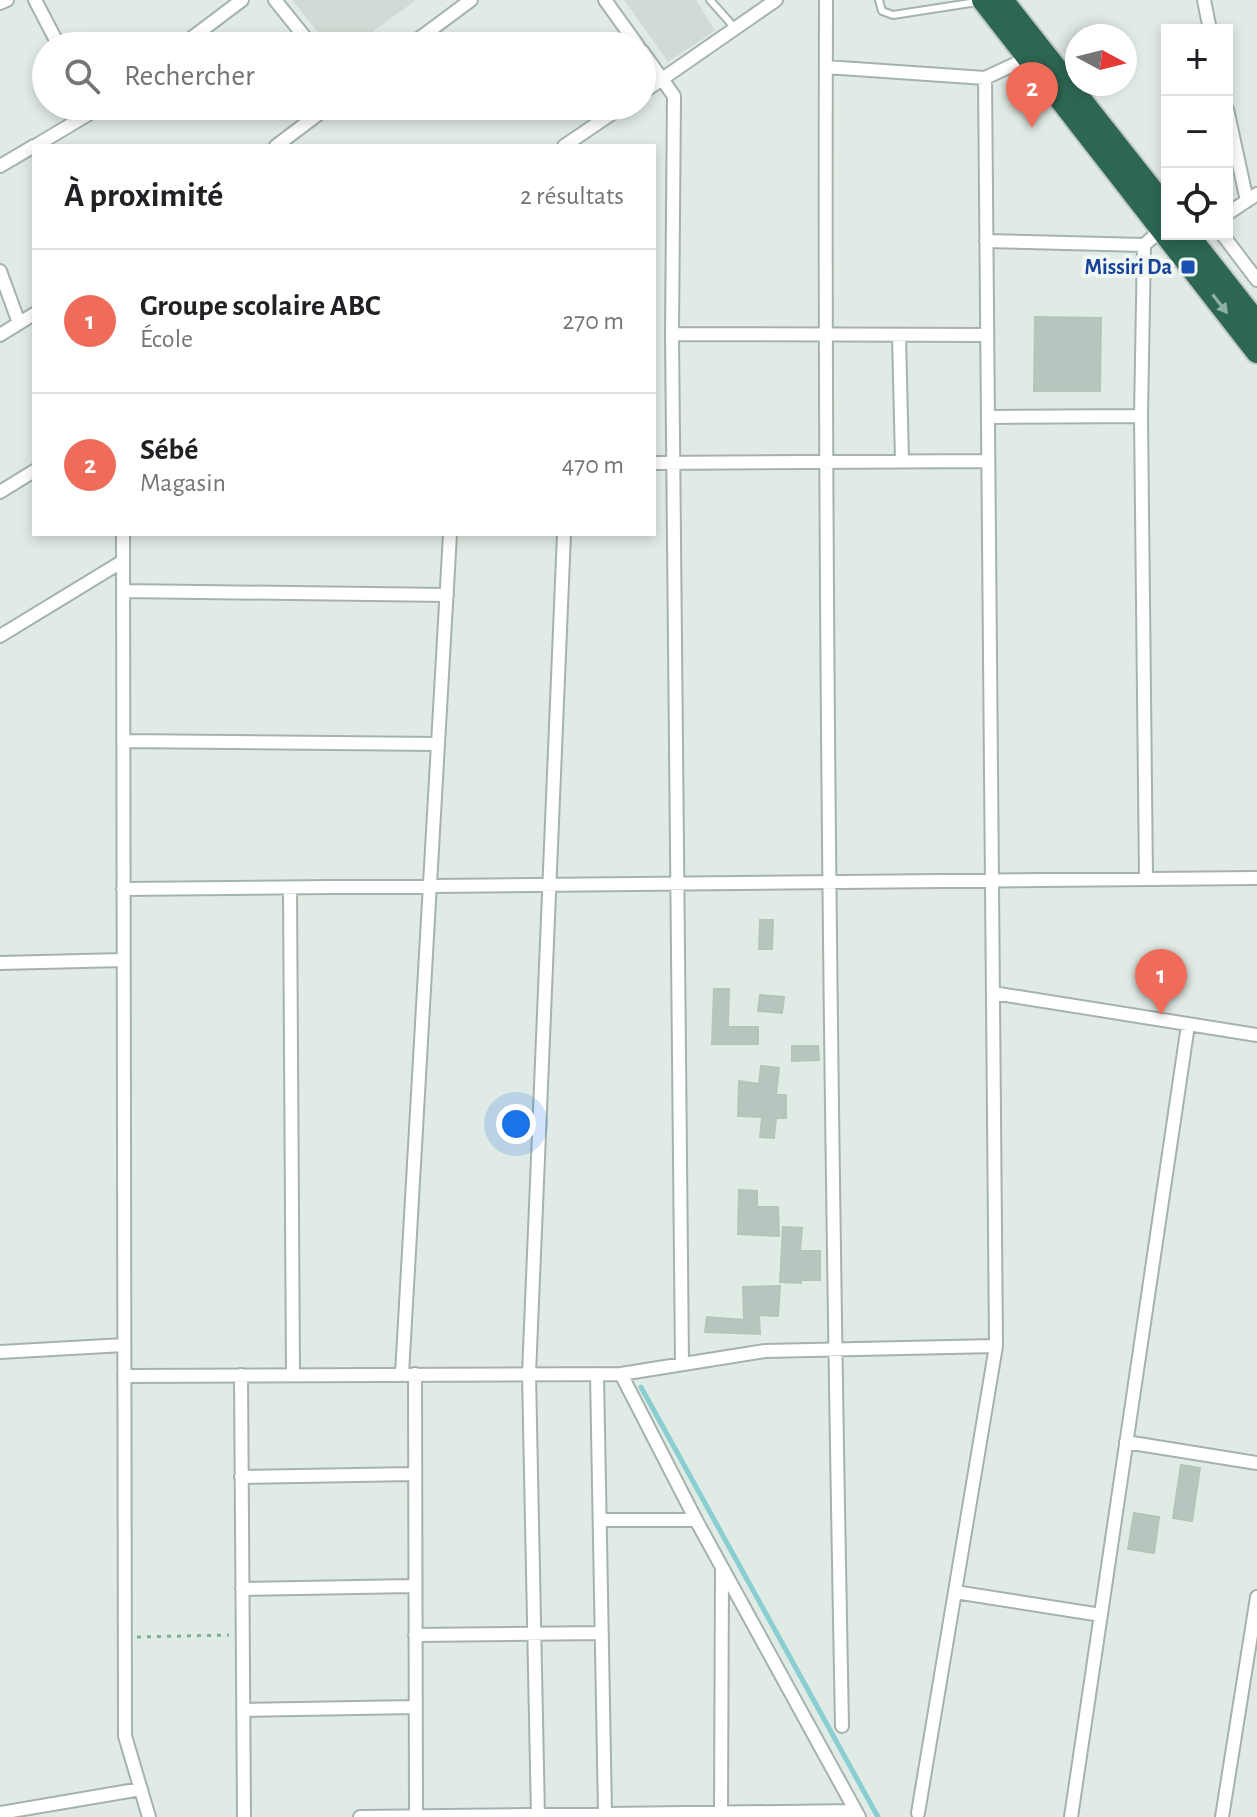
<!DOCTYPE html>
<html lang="fr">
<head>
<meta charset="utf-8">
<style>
  body { margin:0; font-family:"Alegreya Sans",sans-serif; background:#f2f2f2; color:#202124 }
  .controls { position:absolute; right:24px; top:24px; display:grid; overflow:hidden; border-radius:0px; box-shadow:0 4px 12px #0003 }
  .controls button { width:72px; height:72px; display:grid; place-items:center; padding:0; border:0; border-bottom:2px solid #e0e0e0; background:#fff; color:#202124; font:40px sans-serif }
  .compass { position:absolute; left:1065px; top:24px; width:72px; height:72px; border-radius:50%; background:#fff; box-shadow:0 4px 12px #0003; rotate:97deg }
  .you { position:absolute; left:516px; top:1124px; width:28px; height:28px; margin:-20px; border:6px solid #fff; border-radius:50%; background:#1a73e8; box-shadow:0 0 0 12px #1a73e833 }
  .badge { display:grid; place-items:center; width:52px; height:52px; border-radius:50%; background:#f06c5a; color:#fff; font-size:26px; font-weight:700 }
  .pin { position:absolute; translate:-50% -66px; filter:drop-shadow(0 2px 4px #0008) }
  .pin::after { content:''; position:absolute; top:42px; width:28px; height:24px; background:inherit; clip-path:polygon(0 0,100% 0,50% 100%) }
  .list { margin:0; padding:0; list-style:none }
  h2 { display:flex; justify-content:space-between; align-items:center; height:104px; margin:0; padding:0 32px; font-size:34px }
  h2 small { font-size:26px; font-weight:400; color:#757577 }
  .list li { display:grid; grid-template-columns:52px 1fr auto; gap:24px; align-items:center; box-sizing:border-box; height:144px; padding:0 32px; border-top:2px solid #e0e0e0 }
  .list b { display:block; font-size:30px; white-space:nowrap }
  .list p { margin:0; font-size:26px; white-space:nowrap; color:#757577 }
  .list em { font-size:26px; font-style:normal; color:#757577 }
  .icon { flex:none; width:44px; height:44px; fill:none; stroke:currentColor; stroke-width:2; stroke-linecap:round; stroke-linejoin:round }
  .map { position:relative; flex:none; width:1257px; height:1817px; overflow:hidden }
  .search { position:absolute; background:#fff; box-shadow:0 4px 12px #0003; left:32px; top:32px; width:624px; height:88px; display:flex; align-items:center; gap:20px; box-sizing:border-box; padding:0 28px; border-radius:44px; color:#757577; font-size:30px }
  .panel { position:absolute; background:#fff; box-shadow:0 4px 12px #0003; left:32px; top:144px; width:624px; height:392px; border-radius:0px }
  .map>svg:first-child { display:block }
  .built { fill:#cfdbd4 }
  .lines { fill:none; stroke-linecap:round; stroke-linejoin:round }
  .stream { stroke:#89ced0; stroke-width:5 }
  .building { fill:#b6c6be; stroke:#b3c5bb; stroke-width:2 }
  .lane-casing { stroke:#a4b3ab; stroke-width:10 }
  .street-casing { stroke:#a4b3ab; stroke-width:16 }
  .highway-casing { stroke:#c1c8c5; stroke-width:26 }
  .path { stroke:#81ae9b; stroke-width:3; stroke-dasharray:4 6; stroke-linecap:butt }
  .lane { stroke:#fff; stroke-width:6 }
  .street { stroke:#fff; stroke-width:12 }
  .highway { stroke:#2d6754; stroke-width:22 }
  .oneway { fill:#8fb0a4 }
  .transit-dot { fill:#1a4fb4; stroke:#f1f8f3; stroke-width:3 }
  .labels { text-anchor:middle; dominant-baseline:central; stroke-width:8; stroke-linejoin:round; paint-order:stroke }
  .transit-label { font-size:22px; font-weight:bold; fill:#164399; stroke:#f1f8f3; text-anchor:end }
</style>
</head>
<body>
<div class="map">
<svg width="1257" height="1817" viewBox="0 0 1257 1817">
  <rect width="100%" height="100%" fill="#e1ebe5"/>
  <path class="built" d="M292,0h124l-63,46h-24z
    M624,0h72l19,31 -47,31z"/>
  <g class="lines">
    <path class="stream" d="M641,1387l237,430"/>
  </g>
  <path class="building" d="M1035,317l66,1 -1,73h-66z
    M760,920h13l-1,29h-13z
    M714,989h15l-1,38h30v17h-46z
    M760,995l24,2 -2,16 -24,-2z
    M792,1046h26l1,14 -27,1z
    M761,1066l18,2 -3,27h10v23h-10l-2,20 -14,-1 2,-20 -24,-1 1,-35 20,3z
    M739,1190l18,1v16h21l1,29 -41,-2z
    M783,1227l19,1 -2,23h20v29h-19v3l-21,-1z
    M780,1286l-2,30 -19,-1 1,19 -55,-2 2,-15 37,3 -1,-33z
    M1181,1465l19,3 -8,53 -19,-3z
    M1134,1513l25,4 -5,36 -26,-4z"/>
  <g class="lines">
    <g class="lane-casing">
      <path id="lane" d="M710,0l24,27
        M879,0l3,11 11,4 84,-13"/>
    </g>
    <g class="street-casing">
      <path id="street" d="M35,0l24,46
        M275,0l37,46
        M605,0l33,46
        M826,0c-2,575 5,1151 16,1726
        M1204,0l6,30
        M0,3l7,-3
        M181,46l61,-46
        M409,46l62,-46
        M642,51l32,45 -2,238 10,1030
        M826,67l159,11 43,-20
        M642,93l134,-93
        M1227,109l20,92
        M35,146l67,-40
        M276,146l53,-40
        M564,146l59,-40
        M0,166l34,-20
        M1227,214l30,-20
        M1222,234l35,46
        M986,241l158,4 18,-16
        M1144,245l-3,171 5,463
        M0,271l19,52
        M672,334l315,1
        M0,335l34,-21
        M899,335l3,126
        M988,417l153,-1
        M654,463l334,-2
        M0,492l34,-21
        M123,534l2,1202 24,81
        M123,591l324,4
        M0,636l123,-75
        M123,741l315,3
        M290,888l3,487
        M123,889l1134,-11
        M0,963l123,-3
        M993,993l264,42
        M0,1352l124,-7
        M402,1374l48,-840
        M415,1374l1,443
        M597,1374l8,440
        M621,1374l75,146 163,297
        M241,1375l3,442
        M124,1376l497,-2 144,-23 231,-5
        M1126,1442l131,21
        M241,1477l174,-3
        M600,1520h96
        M242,1589l173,-3
        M955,1592l146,23
        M415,1635l187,-2
        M243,1710l172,-3
        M0,1813l141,-24
        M721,1813l1,-245
        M918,1813l78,-467 -11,-1268
        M360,1817l496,-6
        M538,1817l-9,-443 35,-840
        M1071,1817l117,-792
        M1222,1817l35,-220"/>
    </g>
    <g class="highway-casing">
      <path id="highway" d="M983,0l274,352
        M1002,0l165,209
        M1187,234l70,89"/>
    </g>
    <path class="path" d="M137,1637l92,-2"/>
    <use href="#lane" class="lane"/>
    <use href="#street" class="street"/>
    <use href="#highway" class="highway"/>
  </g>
  <defs><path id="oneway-solid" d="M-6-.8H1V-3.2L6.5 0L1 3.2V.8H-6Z" transform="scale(2)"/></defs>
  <use class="oneway" href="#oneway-solid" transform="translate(1220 304) rotate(52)"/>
  <rect class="transit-dot" x="1180" y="259" width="16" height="16" rx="4"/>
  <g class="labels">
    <g class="transit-label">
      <text x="1172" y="267">Missiri Da</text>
    </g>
  </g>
</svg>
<div class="controls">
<button>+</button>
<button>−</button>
<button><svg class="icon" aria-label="locate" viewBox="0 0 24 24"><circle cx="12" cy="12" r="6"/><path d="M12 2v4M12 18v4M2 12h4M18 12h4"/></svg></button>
</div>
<svg class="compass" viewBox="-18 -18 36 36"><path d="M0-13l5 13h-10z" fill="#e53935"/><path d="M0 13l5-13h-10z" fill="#757577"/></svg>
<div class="you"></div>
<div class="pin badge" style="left:1161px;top:1015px">1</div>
<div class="pin badge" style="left:1032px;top:128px">2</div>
<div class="search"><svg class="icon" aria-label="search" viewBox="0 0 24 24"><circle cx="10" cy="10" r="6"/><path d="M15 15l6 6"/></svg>Rechercher</div>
<section class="panel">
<h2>À proximité<small>2 résultats</small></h2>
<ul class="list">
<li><span class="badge">1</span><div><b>Groupe scolaire ABC</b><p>École</p></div><em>270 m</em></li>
<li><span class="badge">2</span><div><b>Sébé</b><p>Magasin</p></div><em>470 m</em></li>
</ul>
</section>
</div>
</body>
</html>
